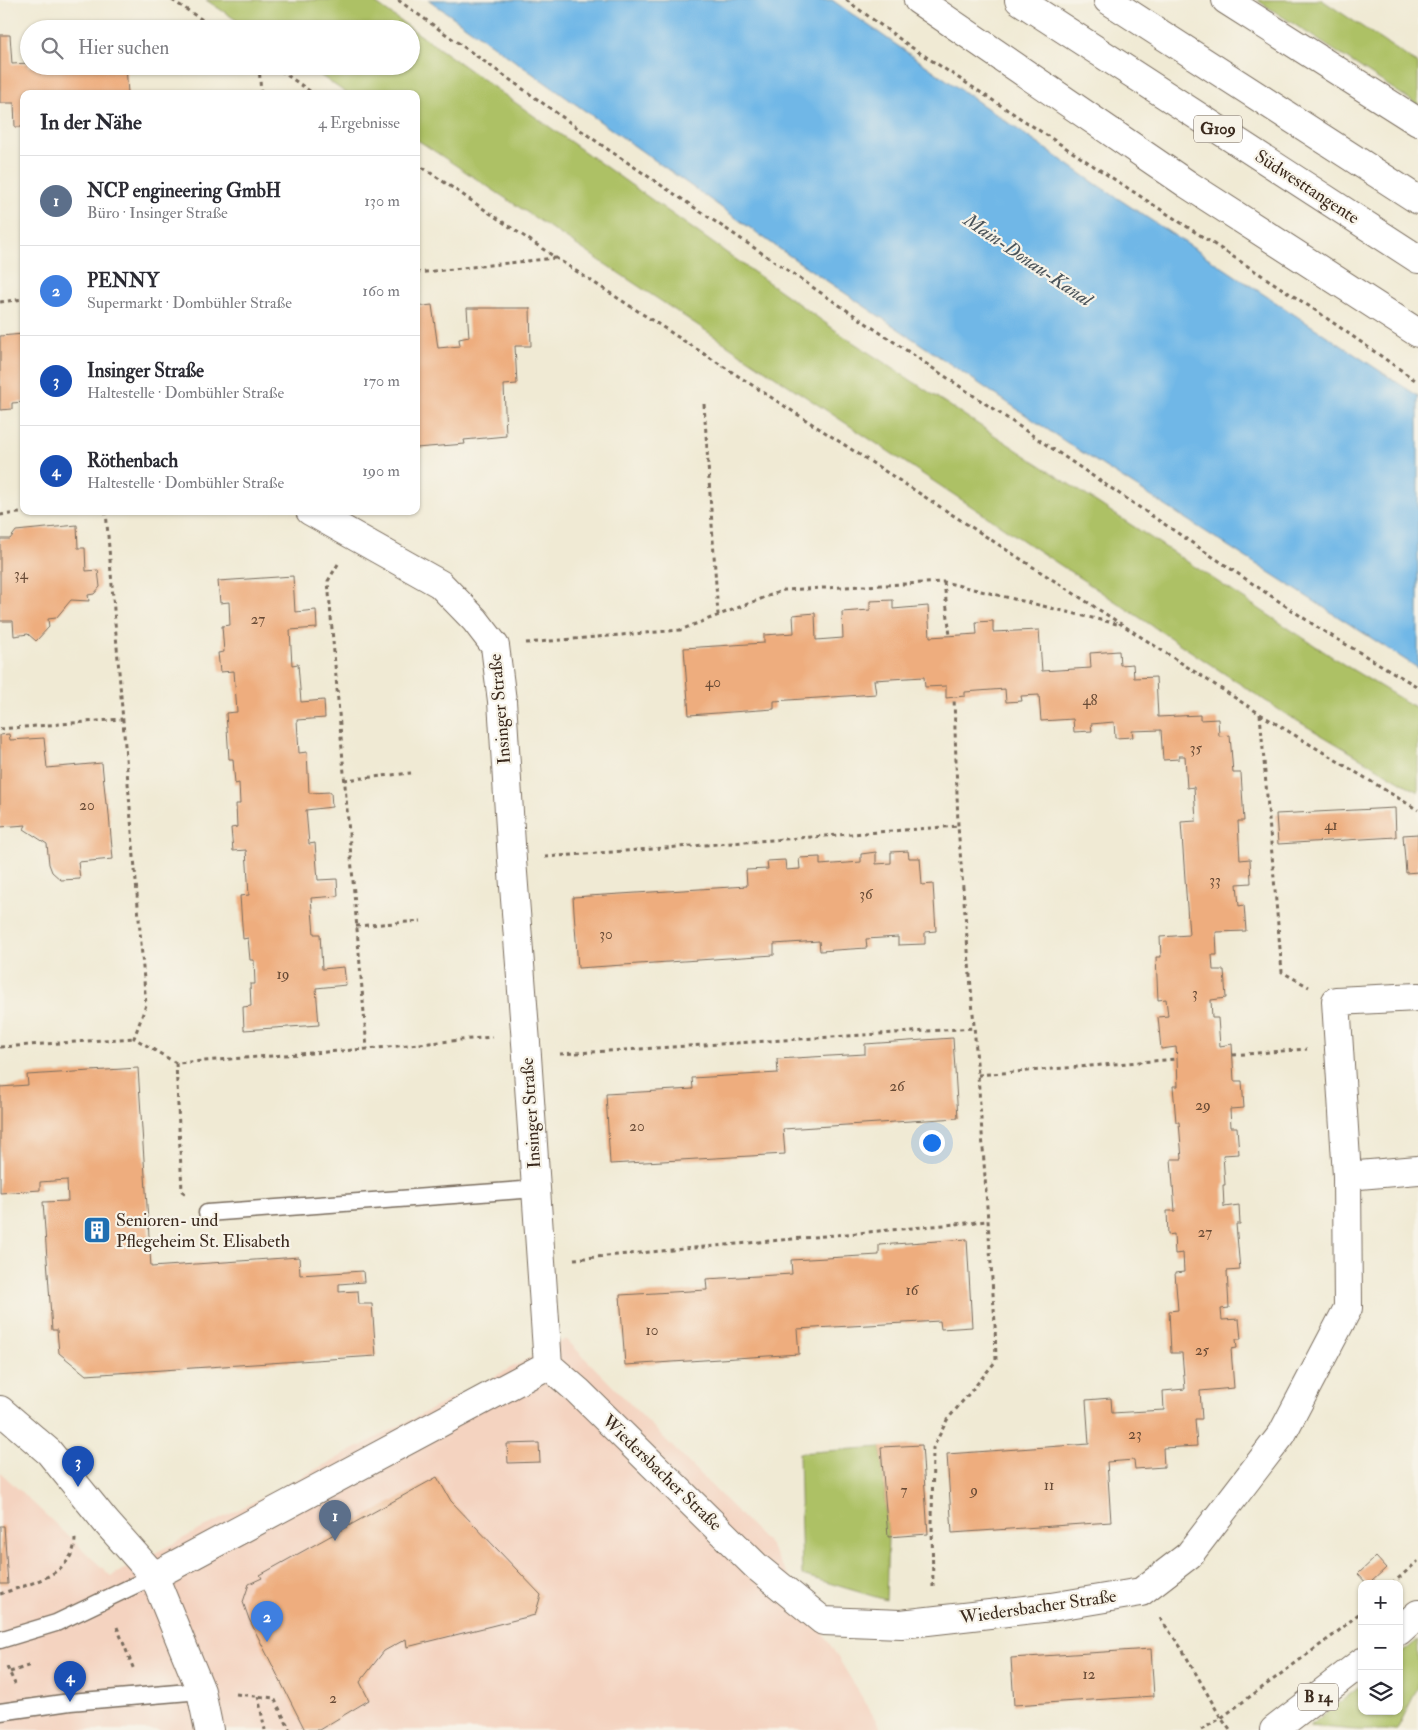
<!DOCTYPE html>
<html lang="de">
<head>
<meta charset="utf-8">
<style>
  body { margin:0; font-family:"IM FELL Double Pica",serif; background:#f2f2f3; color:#2b2b33 }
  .controls { position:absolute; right:15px; bottom:15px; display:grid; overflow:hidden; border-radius:10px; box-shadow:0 1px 4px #0004 }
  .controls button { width:45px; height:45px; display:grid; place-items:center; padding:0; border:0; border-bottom:1px solid #e1e1e2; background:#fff; color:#2b2b33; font:25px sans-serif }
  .you { position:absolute; left:931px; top:1142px; width:18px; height:18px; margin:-12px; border:4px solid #fff; border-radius:50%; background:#1a73e8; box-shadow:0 0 0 8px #1a73e833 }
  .badge { display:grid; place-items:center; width:32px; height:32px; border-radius:50%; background:#0b8043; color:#fff; font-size:16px; font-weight:700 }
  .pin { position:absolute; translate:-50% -41px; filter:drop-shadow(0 1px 2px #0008) }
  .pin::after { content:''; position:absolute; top:26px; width:18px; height:15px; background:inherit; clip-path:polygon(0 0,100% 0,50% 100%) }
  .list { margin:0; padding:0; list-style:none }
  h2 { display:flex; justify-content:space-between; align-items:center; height:65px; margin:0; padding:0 20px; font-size:21px }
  h2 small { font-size:16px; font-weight:400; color:#7c7c81 }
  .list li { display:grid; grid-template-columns:32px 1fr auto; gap:15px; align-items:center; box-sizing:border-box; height:90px; padding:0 20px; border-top:1px solid #e1e1e2 }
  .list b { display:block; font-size:19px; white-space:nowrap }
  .list p { margin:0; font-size:16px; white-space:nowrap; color:#7c7c81 }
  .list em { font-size:16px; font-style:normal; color:#7c7c81 }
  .icon { flex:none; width:28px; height:28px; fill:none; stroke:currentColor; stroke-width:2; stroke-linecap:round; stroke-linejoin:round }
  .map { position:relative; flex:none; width:1418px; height:1730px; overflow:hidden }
  .search { position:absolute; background:#fff; box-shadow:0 1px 4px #0004; left:20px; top:20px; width:400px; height:55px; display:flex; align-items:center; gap:12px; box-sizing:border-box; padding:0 18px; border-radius:28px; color:#7c7c81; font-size:19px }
  .panel { position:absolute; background:#fff; box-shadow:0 1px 4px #0004; left:20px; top:90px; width:400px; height:425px; border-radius:10px }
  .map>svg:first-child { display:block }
  .built { fill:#f4d3c0 }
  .green { fill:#adc165; stroke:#747642 }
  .water { fill:#6fb7e7; stroke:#557082 }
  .building { fill:#eead7e }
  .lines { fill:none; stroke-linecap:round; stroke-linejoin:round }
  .service-casing { stroke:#7a6d5e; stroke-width:19 }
  .minor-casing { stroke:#7a6d5e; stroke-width:30 }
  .primary-casing { stroke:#7a6d5e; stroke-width:30 }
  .trunk-casing { stroke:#7a6d5e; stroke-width:30 }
  .path { stroke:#7a6d5e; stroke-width:3; stroke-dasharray:4 4; stroke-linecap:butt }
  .service { stroke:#fff; stroke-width:16 }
  .minor { stroke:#fff; stroke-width:28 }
  .primary { stroke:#fff; stroke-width:28 }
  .trunk { stroke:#fff; stroke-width:28 }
  .labels { text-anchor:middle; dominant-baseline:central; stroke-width:4.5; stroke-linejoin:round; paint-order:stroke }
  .number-label { font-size:15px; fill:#684b36 }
  .shield { fill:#f7f3e8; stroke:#73665b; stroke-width:1 }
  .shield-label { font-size:16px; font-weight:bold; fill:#3b2a1e }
  .street-label { font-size:18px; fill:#3b2a1e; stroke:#f7f3e8 }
  .poi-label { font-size:18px; fill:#3b2a1e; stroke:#f7f3e8; text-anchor:start }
  .water-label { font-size:19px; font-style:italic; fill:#4b545a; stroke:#f7f3e8 }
</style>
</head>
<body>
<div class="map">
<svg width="1418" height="1730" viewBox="0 0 1418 1730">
  <rect width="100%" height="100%" fill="#f7f3e8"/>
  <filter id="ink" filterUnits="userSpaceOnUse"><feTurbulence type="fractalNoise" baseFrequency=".02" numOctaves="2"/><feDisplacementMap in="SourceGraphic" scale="10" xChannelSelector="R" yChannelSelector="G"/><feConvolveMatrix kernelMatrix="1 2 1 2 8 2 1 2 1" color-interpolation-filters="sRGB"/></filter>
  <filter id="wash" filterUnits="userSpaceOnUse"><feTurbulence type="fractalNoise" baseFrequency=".0096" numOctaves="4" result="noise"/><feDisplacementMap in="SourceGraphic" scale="20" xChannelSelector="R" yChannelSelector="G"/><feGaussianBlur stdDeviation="1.12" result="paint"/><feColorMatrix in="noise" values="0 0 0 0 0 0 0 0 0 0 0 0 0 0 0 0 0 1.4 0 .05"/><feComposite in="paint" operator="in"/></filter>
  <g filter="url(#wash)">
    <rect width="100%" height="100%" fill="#f0ead4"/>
    <path class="built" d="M566,1339l203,205 113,186h-882v-258l111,104z"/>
    <path class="green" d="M206,0h165l474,337 498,327 75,45v83l-134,-79 -868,-574v-45h-68l-42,-28h105v-37h-161z
      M1257,0h65l96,64v41z
      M881,1447l7,90 -2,63 -84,-25 -3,-122z
      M1418,1640v47l-21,43h-39l-49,-4 53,-41v26h37v-56z"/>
    <path class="water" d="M429,0h403l261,182 325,214v272l-352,-226 -282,-190z"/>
    <g id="blocks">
      <path class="building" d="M0,35h10l2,29 17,-1v3h97l2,28h-104v33h-9l-1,-24h-14z
        M432,305l6,43 22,-2 -1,-7 10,-2 -2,-29h63l1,38h-16l2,38 -13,1 2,51 -42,4 1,4 -49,4v-141z
        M24,334v68l-12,1v6l-12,1v-74z
        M77,525l1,23h7l1,23 12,-1 2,17 -6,7 -6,1 1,6 -18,-1 -15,18 -8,1 1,8 -13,14 -8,-7 -14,2 -1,-15h-13v-82h10l6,-8z
        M293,576l2,36 21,-2 1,18 -27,2 2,35 6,-1 3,38 23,-2 1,18 -28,2 2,33 8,-1 2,41 22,-1 1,15 -26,3 3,34 6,-1 3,37 19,-1 1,17 -27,2 3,36h6l2,35 22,-2 2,18 -30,3 3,37 -75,5 -1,-23 8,-1 -1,-22h5l-1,-24h-4l-2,-22 -5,1 -3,-43 9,-1 -3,-45 -13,1 -2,-23 6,-1 -1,-23h4l-1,-21 -4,1 -2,-25h-4l-3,-46 11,-1 -3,-41 -14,1 -2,-19 6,-1 -2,-26 8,-1 -1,-23 -9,1 -2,-22z
        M893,600v9l35,-3 2,31 47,-3 -1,-12 17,-1v11l46,-2 3,41 49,-3 -1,-15 29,-2 1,14 13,-1 1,14 22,-1 2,40 42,-2v5l18,-1 1,17 11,-1 3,38h8l3,48h-6l2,39 10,-1 1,24 -14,1 2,22 5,-1 2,26 -30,1 1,23h-5l1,15h11l2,28 -15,2 1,18h6l2,28 12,-2 2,37h8l2,27 -14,1 1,18h6l2,27 -16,1 2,30h-2l1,22 15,-2 1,19h-4l4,46 -13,1 2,37 -8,1 1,11 17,-1 2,20h-5l1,9 -6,1 3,39 -34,3 2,28h-7l2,27 -34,2 1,19 -29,2 -1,-9 -27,2 4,60 -159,11 -5,-79 142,-10 -3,-44 25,-2 1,15 52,-3 -1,-19 22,-2 -3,-36h-11l-2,-42 9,-1 -3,-37 9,-1 -1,-19 -8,1 -1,-20 -6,1 -1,-24h8l-4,-52h11l-3,-37h-3l-3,-36h5l-1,-27 -1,-12 -15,2 -3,-32 10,-1 -2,-17 -8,1 -2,-43h5l-1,-20 29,-2 -8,-113 15,-1 -2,-34 -7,1 -2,-32h-6v3l-16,1 -2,-30 -29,1 1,6 -18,1 -1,-16 -23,2 1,7 -18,1 -1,-13 -32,2 -2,-26 -18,1 1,5 -16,1 -1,-13 -40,3v4l-19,2v-12l-21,1 -1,-10 -50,3 2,14 -102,7v8l-85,6 -5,-67 80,-5v-8l30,-2 -1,-18 22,-2 1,27 27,-2 -1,-26 28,-2v-9z
        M9,734l1,6 34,-2 3,30 55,-5 4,41h2l5,55 -35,3 2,17 -19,1 -9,-8 -3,-8 -2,-20 -23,-15 2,-4 -26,2v-92z
        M1395,808l1,29 -118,7 -2,-30z
        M1418,834v38l-12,1 -3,-38z
        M908,851l1,7h11l2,27 11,-1 3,47 -11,1v12l-27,1v-8l-32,2 1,9 -47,3 -1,-10 -45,3v11l-196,13 -5,-71 174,-11 -1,-16 22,-1 -1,-8 18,-1 1,10 14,-1 -1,-11 21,-1v8l41,-3v-8l15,-2v12l15,-1v-11z
        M953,1038l5,80 -175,11 2,25 -175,10 -4,-70 87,-5 -1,-11 86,-5 -1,-14 88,-5v-10z
        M138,1068l13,199 148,-10 1,18 63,-4 1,11 -25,2v8l19,-1 1,13h13l4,52 -290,19 -27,-22 -2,-23h-5l-9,-128 25,-1 -1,-21 -27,2v8l-40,3v-106l28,-2 -1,-10z
        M967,1239l5,88 -31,2 -1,-8 -143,8 2,25 -174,11 -5,-70 87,-5 -1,-11 86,-5 -1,-14 88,-5v-10z
        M539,1443l1,19 -32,1 -1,-19z
        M922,1445l6,89 -40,3 -7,-90z
        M437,1477l14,24 90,94 -6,20 -128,32 -1,-8 -22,12 -24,31 9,18 -50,30h-14l-56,-111 -6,-17 6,-18 13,-6 -2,-3z
        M0,1526h4l4,58h-8z
        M1376,1557l10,11 -17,16h-2l-9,-10z
        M1151,1649l3,47 -140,9 -3,-47z"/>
    </g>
  </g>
  <g filter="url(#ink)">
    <use href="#blocks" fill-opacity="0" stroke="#7a6d5e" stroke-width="1"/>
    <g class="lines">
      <g class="service-casing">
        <path id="service" d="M207,1213l329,-24
          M0,1640l56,-17 98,-47
          M0,1712l70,-10 131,-11"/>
      </g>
      <g class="minor-casing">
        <path id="minor" d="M310,511l130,73 35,36 20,26 7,55 10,159 15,196 21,309
          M1347,1176l71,-6
          M548,1365l30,26 179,176 66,54 78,3 150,-17 90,-15 48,-37 93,-121 66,-126 -1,-132 -11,-175 82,-4
          M0,1410l49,42 57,70 48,54 47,115 8,39
          M154,1576l394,-211"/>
      </g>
      <g class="primary-casing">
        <path id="primary" d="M1399,1631l19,-17
          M1274,1730l88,-68"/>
      </g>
      <g class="trunk-casing">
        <path id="trunk" d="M918,0l269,184 231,149
          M1019,0l399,259
          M1108,0l310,200
          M1226,0l192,122"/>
      </g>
      <path class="path" d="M172,0l44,29
        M398,0l205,146 717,483 98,58
        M846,0l65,47 404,263 103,72
        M259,66l2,28
        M274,66l40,28
        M416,163l140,95 704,456 158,96
        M416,273l139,-15
        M0,302l24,-3
        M704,404l14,211
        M106,511l40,494 -12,33 42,25 191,-14 125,-12
        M0,515l39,-4
        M338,564l-10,17 39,468
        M944,582l6,54
        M526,643l154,-13 104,-40 160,-8 177,43
        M1260,714l22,258 27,15
        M0,729l122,-10
        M344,780l67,-7
        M545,857l413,-31
        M356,926l65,-5
        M0,1047l134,-9
        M560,1054l414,-26
        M1233,1055l74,-6
        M176,1063l6,128 5,4
        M978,1075l199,-16
        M574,1259l414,-38
        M1392,1584l26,-23
        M933,1587l-1,-62 1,-77 14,-28 49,-59 -1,-38 -17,-248 -20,-249 -4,-129
        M0,1594c28,-10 76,-19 75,-57
        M1160,1618l22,31 39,69 9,12
        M117,1627l17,43
        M7,1667l8,17
        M10,1672l21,-7
        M236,1694l38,4 16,32
        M258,1696l7,34
        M1201,1730l20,-12 114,-84 27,-23"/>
      <use href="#service" class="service"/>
      <use href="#minor" class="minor"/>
      <use href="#primary" class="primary"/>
      <use href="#trunk" class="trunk"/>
    </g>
  </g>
  <defs>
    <g id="building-square" transform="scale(1.4375)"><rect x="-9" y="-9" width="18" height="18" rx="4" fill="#1f6fb2" stroke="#f7f3e8"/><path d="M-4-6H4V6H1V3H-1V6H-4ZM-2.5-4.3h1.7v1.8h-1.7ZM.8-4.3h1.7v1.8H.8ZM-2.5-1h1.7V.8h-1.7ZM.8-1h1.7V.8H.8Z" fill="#fff"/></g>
  </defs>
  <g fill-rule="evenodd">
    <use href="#building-square" x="97" y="1230"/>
  </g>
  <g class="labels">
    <g class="number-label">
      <text x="21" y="574">34</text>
      <text x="258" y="619">27</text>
      <text x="713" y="682">40</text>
      <text x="1090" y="700">48</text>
      <text x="1196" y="748">35</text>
      <text x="87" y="805">20</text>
      <text x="1331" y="825">41</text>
      <text x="1215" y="880">33</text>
      <text x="866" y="894">36</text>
      <text x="606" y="934">30</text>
      <text x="283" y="974">19</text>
      <text x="1195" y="993">3</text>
      <text x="897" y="1086">26</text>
      <text x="1203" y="1105">29</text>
      <text x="637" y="1126">20</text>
      <text x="1205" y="1232">27</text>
      <text x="912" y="1290">16</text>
      <text x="652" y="1330">10</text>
      <text x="1202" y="1350">25</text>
      <text x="1135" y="1434">23</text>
      <text x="1049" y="1485">11</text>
      <text x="904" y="1490">7</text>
      <text x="974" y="1490">9</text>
      <text x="1089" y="1674">12</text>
      <text x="333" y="1698">2</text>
    </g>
    <g class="shield">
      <rect x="1194" y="115.5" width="48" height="27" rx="4"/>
      <rect x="1298" y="1683.5" width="40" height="27" rx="4"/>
    </g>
    <g class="shield-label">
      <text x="1218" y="129">G109</text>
      <text x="1318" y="1697">B 14</text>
    </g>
    <g class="street-label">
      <text transform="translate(1307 187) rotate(33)">Südwesttangente</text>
      <text transform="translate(500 709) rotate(-95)">Insinger Straße</text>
      <text transform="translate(531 1113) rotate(-94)">Insinger Straße</text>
      <text transform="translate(662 1473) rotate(44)">Wiedersbacher Straße</text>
      <text transform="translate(1038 1607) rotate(-8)">Wiedersbacher Straße</text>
    </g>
    <g class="poi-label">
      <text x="116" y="1220">Senioren- und<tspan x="116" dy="21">Pflegeheim St. Elisabeth</tspan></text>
    </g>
    <g class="water-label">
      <text transform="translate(1028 260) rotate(34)">Main-Donau-Kanal</text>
    </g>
  </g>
</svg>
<div class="controls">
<button>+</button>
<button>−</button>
<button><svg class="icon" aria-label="layers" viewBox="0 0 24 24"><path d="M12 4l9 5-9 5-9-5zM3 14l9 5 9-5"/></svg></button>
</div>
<div class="you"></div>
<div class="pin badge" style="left:335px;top:1541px;background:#5c6f8a">1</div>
<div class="pin badge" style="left:267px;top:1642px;background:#3f7fe0">2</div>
<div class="pin badge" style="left:78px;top:1487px;background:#1a4fb4">3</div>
<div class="pin badge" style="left:70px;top:1702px;background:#1a4fb4">4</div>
<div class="search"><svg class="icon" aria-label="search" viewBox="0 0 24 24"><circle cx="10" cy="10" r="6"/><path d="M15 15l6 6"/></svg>Hier suchen</div>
<section class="panel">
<h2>In der Nähe<small>4 Ergebnisse</small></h2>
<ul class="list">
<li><span class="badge" style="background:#5c6f8a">1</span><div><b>NCP engineering GmbH</b><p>Büro · Insinger Straße</p></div><em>130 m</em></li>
<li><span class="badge" style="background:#3f7fe0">2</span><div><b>PENNY</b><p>Supermarkt · Dombühler Straße</p></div><em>160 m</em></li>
<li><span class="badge" style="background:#1a4fb4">3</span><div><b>Insinger Straße</b><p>Haltestelle · Dombühler Straße</p></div><em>170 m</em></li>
<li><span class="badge" style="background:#1a4fb4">4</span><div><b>Röthenbach</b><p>Haltestelle · Dombühler Straße</p></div><em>190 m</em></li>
</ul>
</section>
</div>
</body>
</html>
